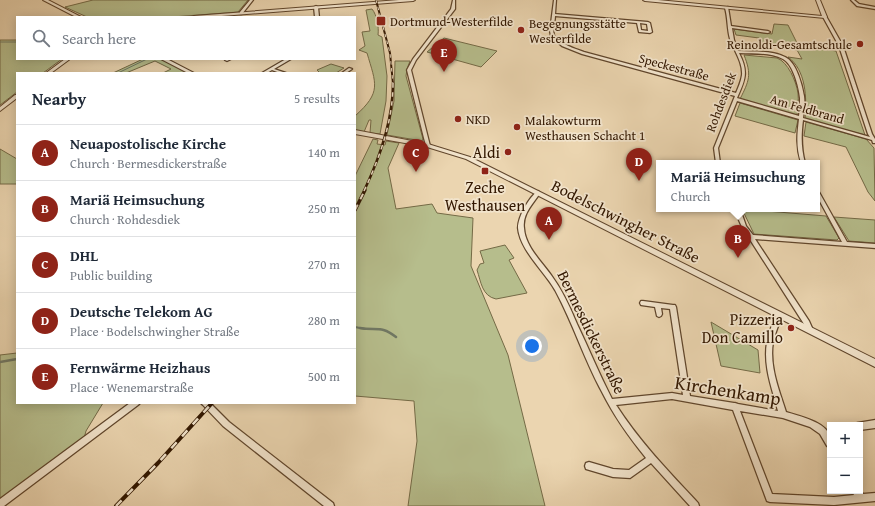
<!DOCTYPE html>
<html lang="en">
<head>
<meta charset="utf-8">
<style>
  body { margin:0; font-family:"Gentium Book Plus",serif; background:#f6f6f7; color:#1f2937 }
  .controls { position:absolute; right:12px; bottom:12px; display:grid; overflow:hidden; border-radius:0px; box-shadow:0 2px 10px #0003 }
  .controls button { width:36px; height:36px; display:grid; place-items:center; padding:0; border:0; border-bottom:1px solid #e0e1e3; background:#fff; color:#1f2937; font:20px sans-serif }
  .you { position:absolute; left:532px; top:346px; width:14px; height:14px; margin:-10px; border:3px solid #fff; border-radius:50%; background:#1a73e8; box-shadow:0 0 0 6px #1a73e833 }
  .badge { display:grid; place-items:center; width:26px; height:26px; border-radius:50%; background:#8f2418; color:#fff; font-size:13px; font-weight:700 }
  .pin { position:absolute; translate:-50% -33px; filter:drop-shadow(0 1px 2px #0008) }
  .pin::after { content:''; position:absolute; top:21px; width:14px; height:12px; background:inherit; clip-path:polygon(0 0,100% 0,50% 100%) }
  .popup { position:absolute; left:656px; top:160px; width:164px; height:52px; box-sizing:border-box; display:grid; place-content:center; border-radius:0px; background:#fff; filter:drop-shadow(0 1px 3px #0005); font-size:13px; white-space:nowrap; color:#747a83 }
  .popup b { font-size:15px; color:#1f2937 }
  .popup::after { content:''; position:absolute; left:50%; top:100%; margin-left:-8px; border:8px solid transparent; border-top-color:#fff }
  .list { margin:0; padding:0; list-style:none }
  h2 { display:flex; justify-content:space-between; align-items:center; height:52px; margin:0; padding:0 16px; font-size:17px }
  h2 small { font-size:13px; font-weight:400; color:#747a83 }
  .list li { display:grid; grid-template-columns:26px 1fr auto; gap:12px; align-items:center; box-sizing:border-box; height:56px; padding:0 16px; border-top:1px solid #e0e1e3 }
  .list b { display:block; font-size:15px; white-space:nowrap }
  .list p { margin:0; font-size:13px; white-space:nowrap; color:#747a83 }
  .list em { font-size:13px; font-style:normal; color:#747a83 }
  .icon { flex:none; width:22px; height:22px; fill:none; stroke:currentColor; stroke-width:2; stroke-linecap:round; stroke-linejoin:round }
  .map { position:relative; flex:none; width:875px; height:506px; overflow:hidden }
  .search { position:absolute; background:#fff; box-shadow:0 2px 10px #0003; left:16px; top:16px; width:340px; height:44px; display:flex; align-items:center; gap:10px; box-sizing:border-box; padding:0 14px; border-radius:0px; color:#747a83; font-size:15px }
  .panel { position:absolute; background:#fff; box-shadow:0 2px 10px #0003; left:16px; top:72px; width:340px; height:332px; border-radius:0px }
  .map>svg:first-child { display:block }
  .green { fill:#b6bd8c; stroke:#746a46 }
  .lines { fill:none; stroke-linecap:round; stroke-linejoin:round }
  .stream-far2 { stroke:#707864; stroke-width:1 }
  .stream-far1 { stroke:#707864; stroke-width:2 }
  .stream { stroke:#707864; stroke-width:2.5 }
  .minor-casing { stroke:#60462c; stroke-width:2.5 }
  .tertiary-casing { stroke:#60462c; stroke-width:2 }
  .minor { fill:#f2e4cc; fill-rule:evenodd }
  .tertiary { fill:#f2e4cc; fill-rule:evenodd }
  .rail-far3-casing { stroke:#321700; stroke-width:2 }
  .rail-far2-casing { stroke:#321700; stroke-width:2.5 }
  .rail-far1-casing { stroke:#321700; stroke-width:3.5 }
  .rail-casing { stroke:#321700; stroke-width:4 }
  .rail-far3 { stroke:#f2e4cc; stroke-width:1; stroke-dasharray:3.5; stroke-linecap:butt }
  .rail-far2 { stroke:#f2e4cc; stroke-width:1.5; stroke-dasharray:4.5; stroke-linecap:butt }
  .rail-far1 { stroke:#f2e4cc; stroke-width:2; stroke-dasharray:6; stroke-linecap:butt }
  .rail { stroke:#f2e4cc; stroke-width:2.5; stroke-dasharray:8; stroke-linecap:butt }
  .poi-dot { fill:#8f2418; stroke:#f2e4cc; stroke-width:1.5 }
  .labels { text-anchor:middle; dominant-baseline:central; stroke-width:3.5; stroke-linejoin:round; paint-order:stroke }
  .far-poi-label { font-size:13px; fill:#321700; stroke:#f2e4cc; text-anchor:start }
  .far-street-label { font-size:13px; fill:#321700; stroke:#f2e4cc }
  .poi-label { font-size:16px; fill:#321700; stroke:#f2e4cc; text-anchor:end }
  .street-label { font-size:16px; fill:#321700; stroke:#f2e4cc }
  .near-street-label { font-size:19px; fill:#321700; stroke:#f2e4cc }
</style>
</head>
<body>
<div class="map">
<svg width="875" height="506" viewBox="0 0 875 506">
  <rect width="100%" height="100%" fill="#ebd5b0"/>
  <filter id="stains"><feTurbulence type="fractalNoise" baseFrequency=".005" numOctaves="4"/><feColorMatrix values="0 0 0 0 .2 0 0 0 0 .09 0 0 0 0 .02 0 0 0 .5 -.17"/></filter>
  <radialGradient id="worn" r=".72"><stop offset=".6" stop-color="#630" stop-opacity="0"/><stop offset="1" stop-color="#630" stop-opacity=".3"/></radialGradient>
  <path class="green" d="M93,0h155l-10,12 -66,5h-85l-22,-10z
    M372,9c5,6 7,18 6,26l4,2 5,39 -1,25 -6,33 -10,-1 1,-13h-2l-5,12 -9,-2v-14c27,-24 21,-32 12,-63l-8,-3 6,-4 -3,-14 8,-1 -4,-21z
    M774,24l14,1 10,20 38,6 29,84 -60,-16c2,-21 1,-49 -17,-62l14,2 -5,-9 -11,-3 -25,-4 -2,-5 -23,-3 -2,-6 38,5z
    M444,38l53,13 -16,16 -54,-15z
    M0,40h17v19h45l-19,14h-26v19l-17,13z
    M744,55l33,3c11,4 19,23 21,35 1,7 -1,16 -1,23l-57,-17c9,-18 12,-24 4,-44z
    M143,59h20l29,14h-29l8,-4 -16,-8 -29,12h-13z
    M395,61h15l-3,8 -1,7 17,63 -1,2 -35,-6 7,-34z
    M331,64l13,4 -8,5h-16l-3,-3z
    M740,103l58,17 -3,13 -60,-17z
    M806,122l60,17 8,9 1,53 -7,-9 -22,-45 -42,-11z
    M373,139l5,1 -1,4 8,1 1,-4 13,2 -11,25 8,41 36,-5 5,9 36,5 -2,48 37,89 37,151h-137l9,-65 -3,-40 -59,-5v-220z
    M0,149l17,10v25h-17z
    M742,209l84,7 13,22 -2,2 -83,-6z
    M834,217l41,3v23l-26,-2z
    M505,245l9,13 -5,2 18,33 -31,6c-14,-3 -15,-17 -19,-29l3,-6 4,-1 -4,-12z
    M711,322l47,28 2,23 -39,-7z
    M17,353v50h86l-17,28 -3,11 -83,62v-149z"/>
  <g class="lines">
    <path class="stream-far2" d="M0,42h17
      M118,73l29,-14"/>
    <path class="stream-far1" d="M355,327l10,2
      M368,329h12"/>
    <path class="stream" d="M360,328c16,3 21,-3 36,9
      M0,362l17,-3"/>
    <g class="minor-casing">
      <path id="minor" d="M250,0h3l-11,14h-2v-2z
        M453,0h2v9l-39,51 -5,10 19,76 -2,1 -2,-1 -19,-76 6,-11 38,-50z
        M554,0h2l-1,14 93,8 2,1 2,9 -2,1 -11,-1 -2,-9 -82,-7c0,5 -3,14 -1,19 5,9 22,14 30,17l152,41c2,-5 5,-11 6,-18 1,-13 -8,-24 -12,-36 -3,-10 -2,-21 -5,-31l3,-1 3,19 37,5 2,1 -2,1 -36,-5 2,12 4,11c15,1 33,-1 47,6 11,5 17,27 19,39 1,7 0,14 -1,22l67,19 -2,-3 -29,-88 -16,-29 3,-1 17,30 29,88 3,5v4h-2l-1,-3 -69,-20c-2,16 -2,28 2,43h-4c-5,-16 -4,-28 -2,-44l-62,-18 -19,47 2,15h-4l-2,-15 21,-52 -153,-42 -20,-8 -11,-10 -1,-5zM640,23l7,1 1,7 -7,-1zM739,53c14,1 31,-1 44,6 10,5 16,28 17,39 0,6 0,12 -1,18l-62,-18c8,-18 12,-26 2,-45z
        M851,0h3l5,4 16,3v2l-18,-3z
        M316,6l2,1 1,10h-4l-1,-10z
        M226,59h5l-4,2 -2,-1z
        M286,59h5l-17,10 12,4h-6l-8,-3 -5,3h-5z
        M349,68l3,1 -6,4h-4z
        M817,190l2,2 28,50 28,2v4l-120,-9 54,82 4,9 -1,2 -2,1 -2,-1 -4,-8 -62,-97 -8,-18h6l6,17 7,9 89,7 -25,-46z
        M538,191l2,2c-7,11 -18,21 -16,35 1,18 17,33 27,47 11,15 19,32 26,49 12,25 22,50 35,75l60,-6 11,2 -13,-86 -9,-1 1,6 -1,2 -2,1 -2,-1 -2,-9 -14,-2 -1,-2 1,-2h2l30,4h2l1,2 14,89 44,7h1l3,1 40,7c-6,-23 -15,-45 -11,-69 1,-9 6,-18 9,-27l1,-2 2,-1 2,1 1,2c-3,9 -7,18 -9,27 -4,24 6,48 13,70 13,4 41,10 44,25 1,3 0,7 0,10l-3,-1 -7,-12 -10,-7 -27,-9 -43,-7 32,83 62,3 20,-2 -2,-4h8v-1l3,4 12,-1v8l-41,4 -64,-3 -3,-1 -34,-91 -61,-11 -56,6c23,36 53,67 82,98l1,3h-9l-39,-43 -21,15 -17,-1 -27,-8 -1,-3 1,-3 3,-1 24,7 16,1 17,-12c-17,-21 -32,-42 -44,-66 -18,-33 -29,-69 -47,-102 -11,-19 -35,-40 -37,-62 0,-11 11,-31 20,-37z
        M130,403h10l-2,2 -134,101h-4v-7z
        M201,403h9l19,19 104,81 1,3h-10l-101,-80 -20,-21z
        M875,420v8l-15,2v-5h-3v-2z"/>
    </g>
    <g class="tertiary-casing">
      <path id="tertiary" d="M43,0h5l33,17h-5z
        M399,0h16l-2,1 -204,16h-17l2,-1z
        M643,0h15l164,16 -6,-16h4l7,17 -2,1 -180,-17z
        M65,59h5l-19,14h-5z
        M161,59h6l27,14h-6z
        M15,95h2v3l-17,13v-4z
        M355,130l73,14 42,13 405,202v8l-409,-208 -39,-12 -72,-13z"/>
    </g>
    <use href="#minor" class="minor"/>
    <use href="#tertiary" class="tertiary"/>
    <g class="rail-far3-casing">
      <path id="rail-far3" d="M376,0l14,53 3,31"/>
    </g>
    <g class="rail-far2-casing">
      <path id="rail-far2" d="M364,191c16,-34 29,-70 29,-108"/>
    </g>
    <g class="rail-far1-casing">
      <path id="rail-far1" d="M355,210l10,-20"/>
    </g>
    <g class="rail-casing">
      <path id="rail" d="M116,506l42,-43 54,-60"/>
    </g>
    <use href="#rail-far3" class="rail-far3"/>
    <use href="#rail-far2" class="rail-far2"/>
    <use href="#rail-far1" class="rail-far1"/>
    <use href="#rail" class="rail"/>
  </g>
  <g class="poi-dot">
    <rect x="376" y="16" width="10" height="10" rx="2"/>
    <circle cx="521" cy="30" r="4"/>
    <circle cx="860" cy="44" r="4"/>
    <circle cx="458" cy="119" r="4"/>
    <circle cx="517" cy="127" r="4"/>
    <circle cx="508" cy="152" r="4"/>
    <rect x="481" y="167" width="8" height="8" rx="2"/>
    <circle cx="791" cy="328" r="4"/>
  </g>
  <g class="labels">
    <g class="far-poi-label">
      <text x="390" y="21">Dortmund-Westerfilde</text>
      <text x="529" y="23">Begegnungsstätte<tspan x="529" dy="15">Westerfilde</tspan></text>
      <text x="852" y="44" text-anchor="end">Reinoldi-Gesamtschule</text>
      <text x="466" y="119">NKD</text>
      <text x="525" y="120">Malakowturm<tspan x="525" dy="15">Westhausen Schacht 1</tspan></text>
    </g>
    <g class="far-street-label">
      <text transform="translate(674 67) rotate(15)">Speckestraße</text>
      <text transform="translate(721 102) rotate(-69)">Rohdesdiek</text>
      <text transform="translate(807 109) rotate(16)">Am Feldbrand</text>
    </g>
    <g class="poi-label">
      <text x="500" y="152">Aldi</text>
      <text x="485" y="187" text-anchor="middle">Zeche<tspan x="485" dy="18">Westhausen</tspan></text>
      <text x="783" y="319">Pizzeria<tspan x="783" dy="18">Don Camillo</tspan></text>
    </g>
    <g class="street-label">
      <text transform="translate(626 221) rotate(27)">Bodelschwingher Straße</text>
      <text transform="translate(592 332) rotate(64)">Bermesdickerstraße</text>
    </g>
    <g class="near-street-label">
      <text transform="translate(728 390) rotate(9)">Kirchenkamp</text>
    </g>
  </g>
  <rect width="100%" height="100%" filter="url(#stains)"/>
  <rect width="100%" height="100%" fill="url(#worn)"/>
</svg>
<div class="controls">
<button>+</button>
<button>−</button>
</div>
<div class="you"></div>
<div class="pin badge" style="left:549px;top:240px">A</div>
<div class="pin badge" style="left:738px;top:258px">B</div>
<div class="popup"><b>Mariä Heimsuchung</b>Church</div>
<div class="pin badge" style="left:416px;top:172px">C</div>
<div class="pin badge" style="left:639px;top:181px">D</div>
<div class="pin badge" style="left:444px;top:72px">E</div>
<div class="search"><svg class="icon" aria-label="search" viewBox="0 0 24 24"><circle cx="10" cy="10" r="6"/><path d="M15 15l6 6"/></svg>Search here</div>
<section class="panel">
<h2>Nearby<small>5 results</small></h2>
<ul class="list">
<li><span class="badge">A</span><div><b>Neuapostolische Kirche</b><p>Church · Bermesdickerstraße</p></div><em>140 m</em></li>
<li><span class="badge">B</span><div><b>Mariä Heimsuchung</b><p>Church · Rohdesdiek</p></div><em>250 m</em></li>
<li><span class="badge">C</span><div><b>DHL</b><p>Public building</p></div><em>270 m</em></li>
<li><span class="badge">D</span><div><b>Deutsche Telekom AG</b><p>Place · Bodelschwingher Straße</p></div><em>280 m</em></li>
<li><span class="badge">E</span><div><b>Fernwärme Heizhaus</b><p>Place · Wenemarstraße</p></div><em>500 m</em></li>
</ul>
</section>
</div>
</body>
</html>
